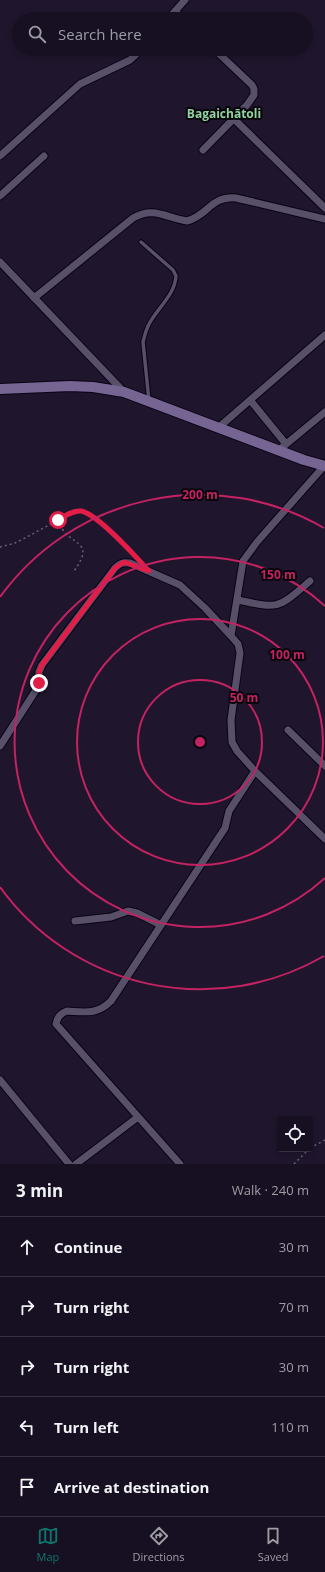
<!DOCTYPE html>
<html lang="en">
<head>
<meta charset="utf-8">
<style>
  body { margin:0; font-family:"Open Sans",sans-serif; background:#241e2f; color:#f1f3f6 }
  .controls { position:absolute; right:12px; bottom:12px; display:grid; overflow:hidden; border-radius:4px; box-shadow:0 2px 6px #0003 }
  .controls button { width:36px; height:36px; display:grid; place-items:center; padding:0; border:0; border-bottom:1px solid #363040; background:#171022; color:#f1f3f6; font:20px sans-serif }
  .stop { position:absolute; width:12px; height:12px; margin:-9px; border:3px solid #e11d48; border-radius:50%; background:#fff }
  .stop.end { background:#e11d48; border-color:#fff; box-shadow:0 1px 4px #0008 }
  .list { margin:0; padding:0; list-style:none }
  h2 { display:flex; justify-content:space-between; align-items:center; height:52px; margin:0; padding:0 16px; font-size:17px }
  h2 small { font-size:13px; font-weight:400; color:#9e9da5 }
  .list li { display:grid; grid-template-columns:26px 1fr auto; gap:12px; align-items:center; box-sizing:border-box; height:60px; padding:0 16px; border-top:1px solid #363040 }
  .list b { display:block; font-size:15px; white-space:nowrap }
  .list em { font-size:13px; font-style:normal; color:#9e9da5 }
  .icon { flex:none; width:22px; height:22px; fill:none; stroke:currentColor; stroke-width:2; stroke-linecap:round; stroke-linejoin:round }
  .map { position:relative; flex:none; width:325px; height:1164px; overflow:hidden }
  .search { position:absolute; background:#171022; box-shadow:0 2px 6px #0003; left:12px; right:12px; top:12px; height:44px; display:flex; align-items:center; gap:10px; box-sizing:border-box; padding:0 14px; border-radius:22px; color:#9e9da5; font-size:15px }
  .sheet { height:352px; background:#171022 }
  nav { display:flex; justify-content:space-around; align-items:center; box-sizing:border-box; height:56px; border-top:1px solid #363040; background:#171022; font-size:11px; color:#9e9da5 }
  nav a { display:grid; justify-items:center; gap:2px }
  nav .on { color:#0f766e }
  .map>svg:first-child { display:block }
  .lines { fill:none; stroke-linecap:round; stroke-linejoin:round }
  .lane-casing { stroke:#090314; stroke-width:5.5 }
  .street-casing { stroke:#090314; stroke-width:9 }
  .secondary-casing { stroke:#090314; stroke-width:12 }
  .path { stroke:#6a6276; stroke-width:1.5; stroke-dasharray:2 3; stroke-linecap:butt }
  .lane { stroke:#584f69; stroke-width:3.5 }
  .street { stroke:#584f69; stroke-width:7 }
  .secondary { stroke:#766493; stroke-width:10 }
  .route { stroke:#e11d48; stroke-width:5 }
  .ring { fill:none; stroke:#c42262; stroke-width:2 }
  .labels { text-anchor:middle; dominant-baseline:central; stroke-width:4; stroke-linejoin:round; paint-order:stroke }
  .neighbourhood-label { font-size:12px; font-weight:bold; fill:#8fd39f; stroke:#08050d }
  .centre { fill:#c42262; stroke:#08050d; stroke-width:2 }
  .ring-label { font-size:12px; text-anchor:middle; font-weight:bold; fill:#c42262; stroke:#08050d; stroke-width:4; stroke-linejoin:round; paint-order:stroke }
</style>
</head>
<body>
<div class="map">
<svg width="325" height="1164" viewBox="0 0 325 1164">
  <rect width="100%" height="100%" fill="#1f162d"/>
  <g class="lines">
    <g class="lane-casing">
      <path id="lane" d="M141,242l32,28 3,6c-1,17 -15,29 -24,43 -5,7 -7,14 -9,23l6,59"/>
    </g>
    <g class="street-casing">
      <path id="street" d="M175,11l8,8
        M168,19l17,-19
        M234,119l91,89
        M203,150l44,-45 7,-10v-6l-2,-4 -38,-36
        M0,156l80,-72 50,-24 12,-11
        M0,196l44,-40
        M0,262l124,130
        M34,298l99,-80c21,-12 33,0 54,3 22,-6 23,-25 49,-23l89,21
        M250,400l36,44
        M218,428l107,-93
        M279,450l46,-38
        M324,466l-67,76 -14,19 -12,75 7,8 2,9 -9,67 1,22 5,9 18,20 70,68
        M238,600c42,9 39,9 72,-19
        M288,730l37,36
        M0,746l38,-59 1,-15 3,-7 73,-97c5,-5 8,-6 15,-5l50,22 25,23 26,28
        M75,921l36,-4 17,-6 9,2 24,12
        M0,1080l69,84
        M76,1164l62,-47
        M180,1164l-124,-140c1,-6 5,-11 11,-13 18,1 30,4 44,-10l114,-173 4,-17 26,-40"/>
    </g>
    <g class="secondary-casing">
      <path id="secondary" d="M0,389l70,-3 23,1 31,5 180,68 21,6"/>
    </g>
    <path class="path" d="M58,520c9,28 40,18 16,51
      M0,547l15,-4 10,-5 48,-26c3,0 6,-1 9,0 16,4 42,33 54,45
      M310,1148l15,-8
      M294,1164l15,-15"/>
    <use href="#lane" class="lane"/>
    <use href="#street" class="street"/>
    <use href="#secondary" class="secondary"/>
  </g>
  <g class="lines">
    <path class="route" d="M39,683v-11l3,-7 73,-97 9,-6 25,9c-13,-14 -51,-57 -68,-60 -8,-1 -16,5 -23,9"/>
  </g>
  <g class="ring">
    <circle cx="200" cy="742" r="62"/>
    <circle cx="200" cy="742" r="123"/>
    <path d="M325 878A185 185 0 1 1 325 606"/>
    <path d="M324 956A247 247 0 0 1 0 887M0 597A247 247 0 0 1 324 528"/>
  </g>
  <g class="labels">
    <g class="neighbourhood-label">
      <text x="224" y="113">Bagaichātoli</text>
    </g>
  </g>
  <circle cx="200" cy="742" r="6" class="centre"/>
  <g class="ring-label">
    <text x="200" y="499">200 m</text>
    <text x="278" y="579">150 m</text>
    <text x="287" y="659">100 m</text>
    <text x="244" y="702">50 m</text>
  </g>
</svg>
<div class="controls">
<button><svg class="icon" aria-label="locate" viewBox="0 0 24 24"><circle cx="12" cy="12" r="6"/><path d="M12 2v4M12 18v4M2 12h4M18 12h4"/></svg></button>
</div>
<div class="stop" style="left:58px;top:520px"></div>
<div class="stop end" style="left:39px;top:683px"></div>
<div class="search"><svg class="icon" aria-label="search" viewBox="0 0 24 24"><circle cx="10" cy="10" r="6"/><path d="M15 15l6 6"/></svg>Search here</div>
</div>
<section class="sheet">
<h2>3 min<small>Walk · 240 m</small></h2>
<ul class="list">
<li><svg class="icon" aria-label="ahead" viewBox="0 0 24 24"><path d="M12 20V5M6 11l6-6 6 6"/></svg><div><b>Continue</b></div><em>30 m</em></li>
<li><svg class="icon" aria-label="right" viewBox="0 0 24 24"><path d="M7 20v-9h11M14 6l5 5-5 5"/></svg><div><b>Turn right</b></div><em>70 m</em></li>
<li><svg class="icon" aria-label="right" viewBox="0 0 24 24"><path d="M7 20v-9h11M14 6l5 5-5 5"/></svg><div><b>Turn right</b></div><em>30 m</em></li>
<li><svg class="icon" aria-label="left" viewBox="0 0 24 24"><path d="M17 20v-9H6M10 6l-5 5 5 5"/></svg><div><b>Turn left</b></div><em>110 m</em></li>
<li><svg class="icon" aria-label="arrive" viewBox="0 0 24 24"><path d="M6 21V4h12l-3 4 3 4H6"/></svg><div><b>Arrive at destination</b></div></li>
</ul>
</section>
<nav>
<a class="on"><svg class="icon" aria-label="map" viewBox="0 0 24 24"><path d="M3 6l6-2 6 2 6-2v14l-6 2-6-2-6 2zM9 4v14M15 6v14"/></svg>Map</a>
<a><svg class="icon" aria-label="directions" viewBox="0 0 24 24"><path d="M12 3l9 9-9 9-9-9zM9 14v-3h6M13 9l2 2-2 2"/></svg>Directions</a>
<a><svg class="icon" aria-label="saved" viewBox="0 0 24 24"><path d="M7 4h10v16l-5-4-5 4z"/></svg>Saved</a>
</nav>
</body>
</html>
